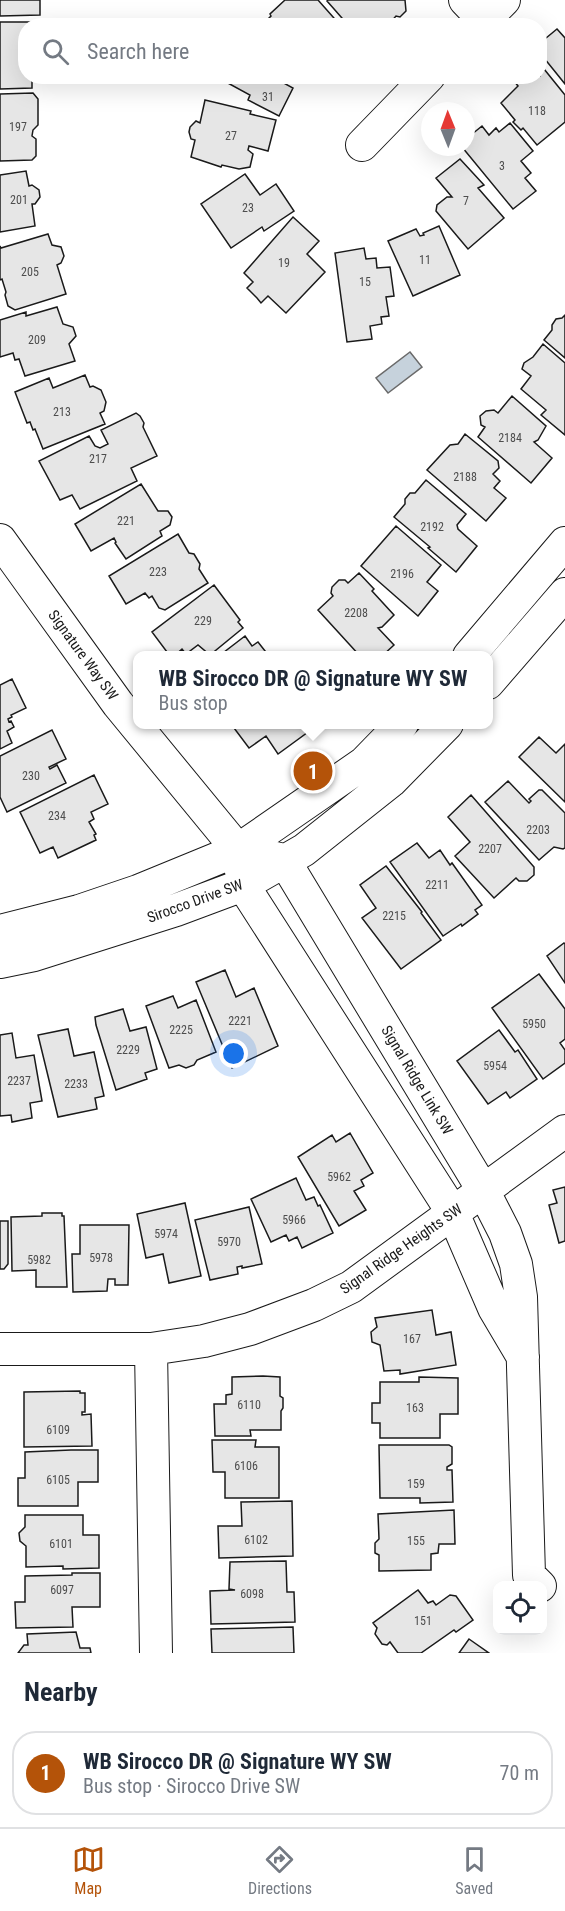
<!DOCTYPE html>
<html lang="en">
<head>
<meta charset="utf-8">
<style>
  body { margin:0; font-family:"Roboto Condensed",sans-serif; background:#f2f2f3; color:#1f2937 }
  .controls { position:absolute; right:18px; bottom:18px; display:grid; overflow:hidden; border-radius:12px; box-shadow:0 6px 24px #0002 }
  .controls button { width:54px; height:54px; display:grid; place-items:center; padding:0; border:0; border-bottom:2px solid #e0e1e3; background:#fff; color:#1f2937; font:30px sans-serif }
  .compass { position:absolute; left:421px; top:102px; width:54px; height:54px; border-radius:50%; background:#fff; box-shadow:0 6px 24px #0002; rotate:359deg }
  .you { position:absolute; left:234px; top:1054px; width:21px; height:21px; margin:-15px; border:4px solid #fff; border-radius:50%; background:#1a73e8; box-shadow:0 0 0 9px #1a73e833 }
  .badge { display:grid; place-items:center; width:39px; height:39px; border-radius:50%; background:#b45309; color:#fff; font-size:20px; font-weight:700 }
  .pin { position:absolute; translate:-50% -50%; border:3px solid #fff; box-shadow:0 2px 6px #0006 }
  .popup { position:absolute; left:133px; top:651px; width:360px; height:78px; box-sizing:border-box; display:grid; place-content:center; border-radius:12px; background:#fff; filter:drop-shadow(0 2px 4px #0005); font-size:20px; white-space:nowrap; color:#747a83 }
  .popup b { font-size:22px; color:#1f2937 }
  .popup::after { content:''; position:absolute; left:50%; top:100%; margin-left:-12px; border:12px solid transparent; border-top-color:#fff }
  .list { margin:0; padding:0; list-style:none }
  h2 { display:flex; justify-content:space-between; align-items:center; height:78px; margin:0; padding:0 24px; font-size:26px }
  h2 small { font-size:20px; font-weight:400; color:#747a83 }
  .list li { display:grid; grid-template-columns:39px 1fr auto; gap:18px; align-items:center; box-sizing:border-box; height:84px; margin:0 12px 12px; padding:0 12px; border:2px solid #e0e1e3; border-radius:24px }
  .list b { display:block; font-size:22px; white-space:nowrap }
  .list p { margin:0; font-size:20px; white-space:nowrap; color:#747a83 }
  .list em { font-size:20px; font-style:normal; color:#747a83 }
  .icon { flex:none; width:33px; height:33px; fill:none; stroke:currentColor; stroke-width:2; stroke-linecap:round; stroke-linejoin:round }
  .map { position:relative; flex:none; width:565px; height:1653px; overflow:hidden }
  .search { position:absolute; background:#fff; box-shadow:0 6px 24px #0002; left:18px; right:18px; top:18px; height:66px; display:flex; align-items:center; gap:15px; box-sizing:border-box; padding:0 21px; border-radius:24px; color:#747a83; font-size:22px }
  .sheet { height:174px; background:#fff }
  nav { display:flex; justify-content:space-around; align-items:center; box-sizing:border-box; height:84px; border-top:2px solid #e0e1e3; background:#fff; font-size:16px; color:#747a83 }
  nav a { display:grid; justify-items:center; gap:3px }
  nav .on { color:#b45309 }
  .map>svg:first-child { display:block }
  .water { fill:#c6d2dc; stroke:#6a6a6a; stroke-width:1.5 }
  .building { fill:#e6e6e6; stroke:#1a1a1a; stroke-width:1.5 }
  .lines { fill:none; stroke-linecap:round; stroke-linejoin:round }
  .minor-casing { stroke:#1a1a1a; stroke-width:34 }
  .minor { stroke:#fff; stroke-width:32 }
  .labels { text-anchor:middle; dominant-baseline:central; stroke-width:4.5; stroke-linejoin:round; paint-order:stroke }
  .number-label { font-size:12px; fill:#4d4d4d }
  .street-label { font-size:15px; fill:#1a1a1a; stroke:#fff }
</style>
</head>
<body>
<div class="map">
<svg width="565" height="1653" viewBox="0 0 565 1653">
  <rect width="100%" height="100%" fill="#fff"/>
  <path class="water" d="M410,352l12,15 -34,26 -12,-15z"/>
  <path class="building" d="M0,0h40v15l-40,1z
    M285,0h33l23,26h-76l-2,-2 8,-8 -1,-2z
    M328,0h77l1,11 -6,6 -4,-1 -7,8 2,2h-42l-22,-25z
    M0,22h39v2h7v2h-20v50h6v12l-32,1z
    M557,29l8,9v46l-25,-31v-10z
    M540,64l25,31v27l-28,23 -14,-17 -2,2 -8,-8 2,-2 -14,-17 17,-17 -8,-10h30z
    M215,76h56l22,12 -14,28 -31,-16 2,-5z
    M33,93l5,6v26l-5,5 -1,6 4,3v17l-4,4 -32,1v-67z
    M205,100l46,11 -1,3 26,6 -8,31 -19,-5 -1,4 5,4 -3,13 -11,2 -17,-4 -1,2 -30,-10 4,-17 -4,-1 -2,-7 1,-5 6,-6 4,2z
    M510,123l23,28 -12,10 10,12 -6,5 11,13 -23,18 -51,-62h4v-8l16,-13 7,9 7,-7 3,4z
    M460,159l24,26 -6,3 26,30 -36,31 -32,-38 1,-6 10,-8h5l-16,-19z
    M26,171l3,15 3,-1 7,5 1,7 -5,7h-3l3,22 -35,6v-57z
    M245,174l15,21 16,-11 18,27 -30,20 -2,-4 -31,21 -30,-44z
    M293,217l26,24 -12,13 18,18 -39,41 -18,-17 -7,7 -4,-5 -10,-10 6,-6 -9,-9z
    M439,226l21,49 -47,21 -25,-55 28,-12 4,7 4,-1 -1,-2z
    M48,234l4,11 9,2 3,9 -3,7 -4,2 9,29 -51,16 -7,-4 -3,-11 1,-3 -4,-13 -2,1v-34l1,2z
    M364,248l2,11 10,-1 1,10 13,-1 4,29 -8,1 3,19 -8,1 1,7 -12,2 2,13 -25,3 -12,-89z
    M57,307l6,17 10,3 3,9 -7,8 6,17 -50,15 -6,-17 -4,1 -2,-7 -13,4v-37l26,-8v4z
    M565,315v43l-21,-18 8,-10v-5l4,-6 6,-1z
    M543,344l22,19v72l-24,-20 5,-5 -25,-21 10,-13 -9,-7 2,-6 9,-6z
    M85,375l5,12 3,-1 8,4 5,12 -2,9 -4,2 5,11 -62,25 -8,-20 -2,1 -3,-8 -3,1 -12,-31 34,-14 4,10z
    M512,396l34,30 -8,14 -4,2 18,16 -21,25 -53,-46 7,-10 -4,-2 -1,-9 6,-5 8,-1 4,3z
    M136,413l4,3 4,7 -1,4 14,29 -26,12 6,13 -57,28 -8,-14 -12,5 -21,-39 50,-25 6,10 5,2 8,-4 -7,-14z
    M465,434l33,27 1,7 -6,6 7,7 -6,7 12,10 -20,23 -59,-51 23,-25 8,-1z
    M426,480l40,34 -9,11 1,4 19,17 -21,26 -28,-24 2,-1 -36,-30 11,-13v-5l5,-6h5z
    M141,484l17,27h10l4,6 -2,8 -10,6 2,5 -36,23 -11,-16 1,-1 -2,-4 -23,13 -16,-27z
    M396,526l45,39 -14,17 11,9 -20,25 -57,-50z
    M178,534l11,19 5,1 6,10 -1,5 9,14 -43,27 -6,-2 -7,-12 -3,2 -4,-5 -19,11 -17,-28z
    M359,573l15,16 -2,2 22,24 -12,12 -4,1 16,17 -12,11h-22l-42,-46 15,-14 -2,-3 1,-6 7,-7h6l3,3z
    M214,585l26,35 -2,2 5,6 -33,27 -12,-10 -12,9 -4,-5 -8,7h-4l-18,-24z
    M245,636l7,10 6,-4 11,14h-50z
    M12,679l14,29 -15,7 1,2 -4,2 1,3 2,-1 3,6 -7,4 5,12 -12,6v-64z
    M231,724h88l-41,30 -12,-18 -17,12z
    M52,730l14,29 -17,8 1,2 7,-4 9,18 -59,29 -7,-15v-41z
    M539,737l17,16 9,-9v58l-46,-45z
    M94,775l14,29 -17,8 3,7 -5,3 7,12 -2,1 2,5 -38,18 -5,-11 -13,6 -20,-41z
    M508,781l21,22 2,-2 -2,-2 10,-9h3l23,23v35l-2,1 -9,-2 -15,13 -54,-58z
    M471,795l63,72v8l-7,6h-8l-3,-3 -22,20 -39,-42 15,-14 -22,-25z
    M417,843l12,15 11,-8 10,15 2,-2 30,42 -7,5 3,4 -16,12 -1,-2 -18,12 -53,-74z
    M386,866l36,46 -1,1 20,27 -40,29 -39,-51 14,-10 -16,-23z
    M564,943l1,1v39l-18,-27z
    M225,970l11,27 18,-9 24,58 -46,22 -36,-86z
    M539,974l26,35v30l-5,4 5,7v13l-22,16 -51,-71z
    M173,996l5,12 18,-8 20,52 -19,8 -3,5 -8,3 -7,-3 -10,3 -23,-62z
    M123,1009l7,22 16,-4 11,42 -12,4 2,6 -31,11 -20,-65 -1,-8z
    M68,1029l6,27 20,-4 10,44 -9,2 2,11 -39,8 -20,-82z
    M499,1030l16,22 3,-2 19,29 -27,19 -4,-6 -18,12 -31,-43z
    M12,1033l4,25 18,-3 8,46 -12,2 2,15 -20,4 -1,-7 -11,1v-81z
    M350,1133l23,40 -12,7 3,6 -10,5 12,19 -27,16 -41,-69 34,-22 4,7z
    M296,1178l10,22 8,-3 4,9 2,-1 13,28 -31,15 -5,-11 -8,4 -3,-6 -15,7 -20,-43z
    M565,1187v54l-6,2 -10,-38 8,-2 -4,-13z
    M185,1203l16,73 -32,7 -6,-29 -17,4 -9,-44z
    M249,1207l13,57 -20,4v-2l-5,1 1,7 -28,6 -15,-60z
    M42,1213h20v3h2l3,71h-31v-17l-24,1 -1,-54 31,-1z
    M0,1221h8v43l-4,5h-4z
    M80,1225h49l-1,60h-13v-6h-7l-1,12 -34,1 -1,-38h8z
    M432,1310l4,25 15,-3 5,33 -56,9v-4l-16,1 -4,-26 -8,-3 -1,-10 6,-5 -2,-9z
    M263,1376l17,1v19l3,2v10l-2,3v19h-31l1,6h-36l-1,-32h12v-9l6,-1v-17z
    M419,1377l39,1v36h-18v24h-60v-15h-8v-20h8v-21h39z
    M80,1391v2h5v19h-3v3l9,-1 1,32 -68,1v-55z
    M212,1440h44l-1,7h24v51h-54v-26h-12z
    M379,1445h70l3,2v17l-5,3v3h5l1,32 -33,1v-5h-40z
    M71,1450h27v32h-20v24h-60v-28h7v-26z
    M292,1501l1,55 -74,2 -1,-32h24l-1,-24z
    M454,1510l1,34h-16l-1,9 -7,1v16l-52,1v-16l-4,-2v-10l4,-4 -1,-25z
    M25,1515h58v20h16v33l-36,1v-3l-37,1v-21l-6,-5 -1,-8 6,-6z
    M286,1561l1,31h7l1,30 -84,2 -1,-33 25,-1 -6,-1 1,-27z
    M72,1573h28v34h-28l1,20 -57,1 -1,-26h10v-26l47,-1z
    M418,1590l10,13 5,-2 3,4 14,-10 6,1 17,24 -17,12 -2,-2 -33,23h-23l-8,-11 -3,3 -5,-1 -7,-10 2,-6 -4,-5z
    M293,1627l1,26h-82l-1,-24z
    M76,1632l4,16h10l1,5h-73l6,-8h4l-1,-11z
    M469,1639l20,14h-30z"/>
  <g class="lines">
    <g class="minor-casing">
      <path id="minor" d="M465,0l19,20 20,-20
        M362,145l67,-69
        M0,540l118,164 120,146 5,35 210,328 41,95 29,49
        M469,656l96,-113
        M488,683l77,-89
        M238,850l46,10 199,330 22,43 11,31 5,33 8,278 11,11
        M0,931l79,-20 59,-20 100,-41 126,-87 38,-39
        M0,962l34,-7 142,-45 67,-25 61,-35 87,-69 56,-57
        M0,1349h151l53,-8 46,-12 64,-24 37,-18 214,-156
        M151,1349l5,304"/>
    </g>
    <use href="#minor" class="minor"/>
  </g>
  <g class="labels">
    <g class="number-label">
      <text x="268" y="97">31</text>
      <text x="537" y="111">118</text>
      <text x="18" y="127">197</text>
      <text x="231" y="136">27</text>
      <text x="502" y="166">3</text>
      <text x="19" y="200">201</text>
      <text x="466" y="201">7</text>
      <text x="248" y="208">23</text>
      <text x="425" y="260">11</text>
      <text x="284" y="263">19</text>
      <text x="30" y="272">205</text>
      <text x="365" y="282">15</text>
      <text x="37" y="340">209</text>
      <text x="62" y="412">213</text>
      <text x="510" y="438">2184</text>
      <text x="98" y="459">217</text>
      <text x="465" y="477">2188</text>
      <text x="126" y="521">221</text>
      <text x="432" y="527">2192</text>
      <text x="158" y="572">223</text>
      <text x="402" y="574">2196</text>
      <text x="356" y="613">2208</text>
      <text x="203" y="621">229</text>
      <text x="31" y="776">230</text>
      <text x="57" y="816">234</text>
      <text x="538" y="830">2203</text>
      <text x="490" y="849">2207</text>
      <text x="437" y="885">2211</text>
      <text x="394" y="916">2215</text>
      <text x="240" y="1021">2221</text>
      <text x="534" y="1024">5950</text>
      <text x="181" y="1030">2225</text>
      <text x="128" y="1050">2229</text>
      <text x="495" y="1066">5954</text>
      <text x="19" y="1081">2237</text>
      <text x="76" y="1084">2233</text>
      <text x="339" y="1177">5962</text>
      <text x="294" y="1220">5966</text>
      <text x="166" y="1234">5974</text>
      <text x="229" y="1242">5970</text>
      <text x="101" y="1258">5978</text>
      <text x="39" y="1260">5982</text>
      <text x="412" y="1339">167</text>
      <text x="249" y="1405">6110</text>
      <text x="415" y="1408">163</text>
      <text x="58" y="1430">6109</text>
      <text x="246" y="1466">6106</text>
      <text x="58" y="1480">6105</text>
      <text x="416" y="1484">159</text>
      <text x="256" y="1540">6102</text>
      <text x="416" y="1541">155</text>
      <text x="61" y="1544">6101</text>
      <text x="62" y="1590">6097</text>
      <text x="252" y="1594">6098</text>
      <text x="423" y="1621">151</text>
    </g>
    <g class="street-label">
      <text transform="translate(83 655) rotate(54)">Signature Way SW</text>
      <text transform="translate(195 901) rotate(-20)">Sirocco Drive SW</text>
      <text transform="translate(417 1080) rotate(59)">Signal Ridge Link SW</text>
      <text transform="translate(401 1249) rotate(-35)">Signal Ridge Heights SW</text>
    </g>
  </g>
</svg>
<div class="controls">
<button><svg class="icon" aria-label="locate" viewBox="0 0 24 24"><circle cx="12" cy="12" r="6"/><path d="M12 2v4M12 18v4M2 12h4M18 12h4"/></svg></button>
</div>
<svg class="compass" viewBox="-18 -18 36 36"><path d="M0-13l5 13h-10z" fill="#e53935"/><path d="M0 13l5-13h-10z" fill="#747a83"/></svg>
<div class="you"></div>
<div class="pin badge" style="left:313px;top:771px">1</div>
<div class="popup"><b>WB Sirocco DR @ Signature WY SW</b>Bus stop</div>
<div class="search"><svg class="icon" aria-label="search" viewBox="0 0 24 24"><circle cx="10" cy="10" r="6"/><path d="M15 15l6 6"/></svg>Search here</div>
</div>
<section class="sheet">
<h2>Nearby<small></small></h2>
<ul class="list">
<li><span class="badge">1</span><div><b>WB Sirocco DR @ Signature WY SW</b><p>Bus stop · Sirocco Drive SW</p></div><em>70 m</em></li>
</ul>
</section>
<nav>
<a class="on"><svg class="icon" aria-label="map" viewBox="0 0 24 24"><path d="M3 6l6-2 6 2 6-2v14l-6 2-6-2-6 2zM9 4v14M15 6v14"/></svg>Map</a>
<a><svg class="icon" aria-label="directions" viewBox="0 0 24 24"><path d="M12 3l9 9-9 9-9-9zM9 14v-3h6M13 9l2 2-2 2"/></svg>Directions</a>
<a><svg class="icon" aria-label="saved" viewBox="0 0 24 24"><path d="M7 4h10v16l-5-4-5 4z"/></svg>Saved</a>
</nav>
</body>
</html>
